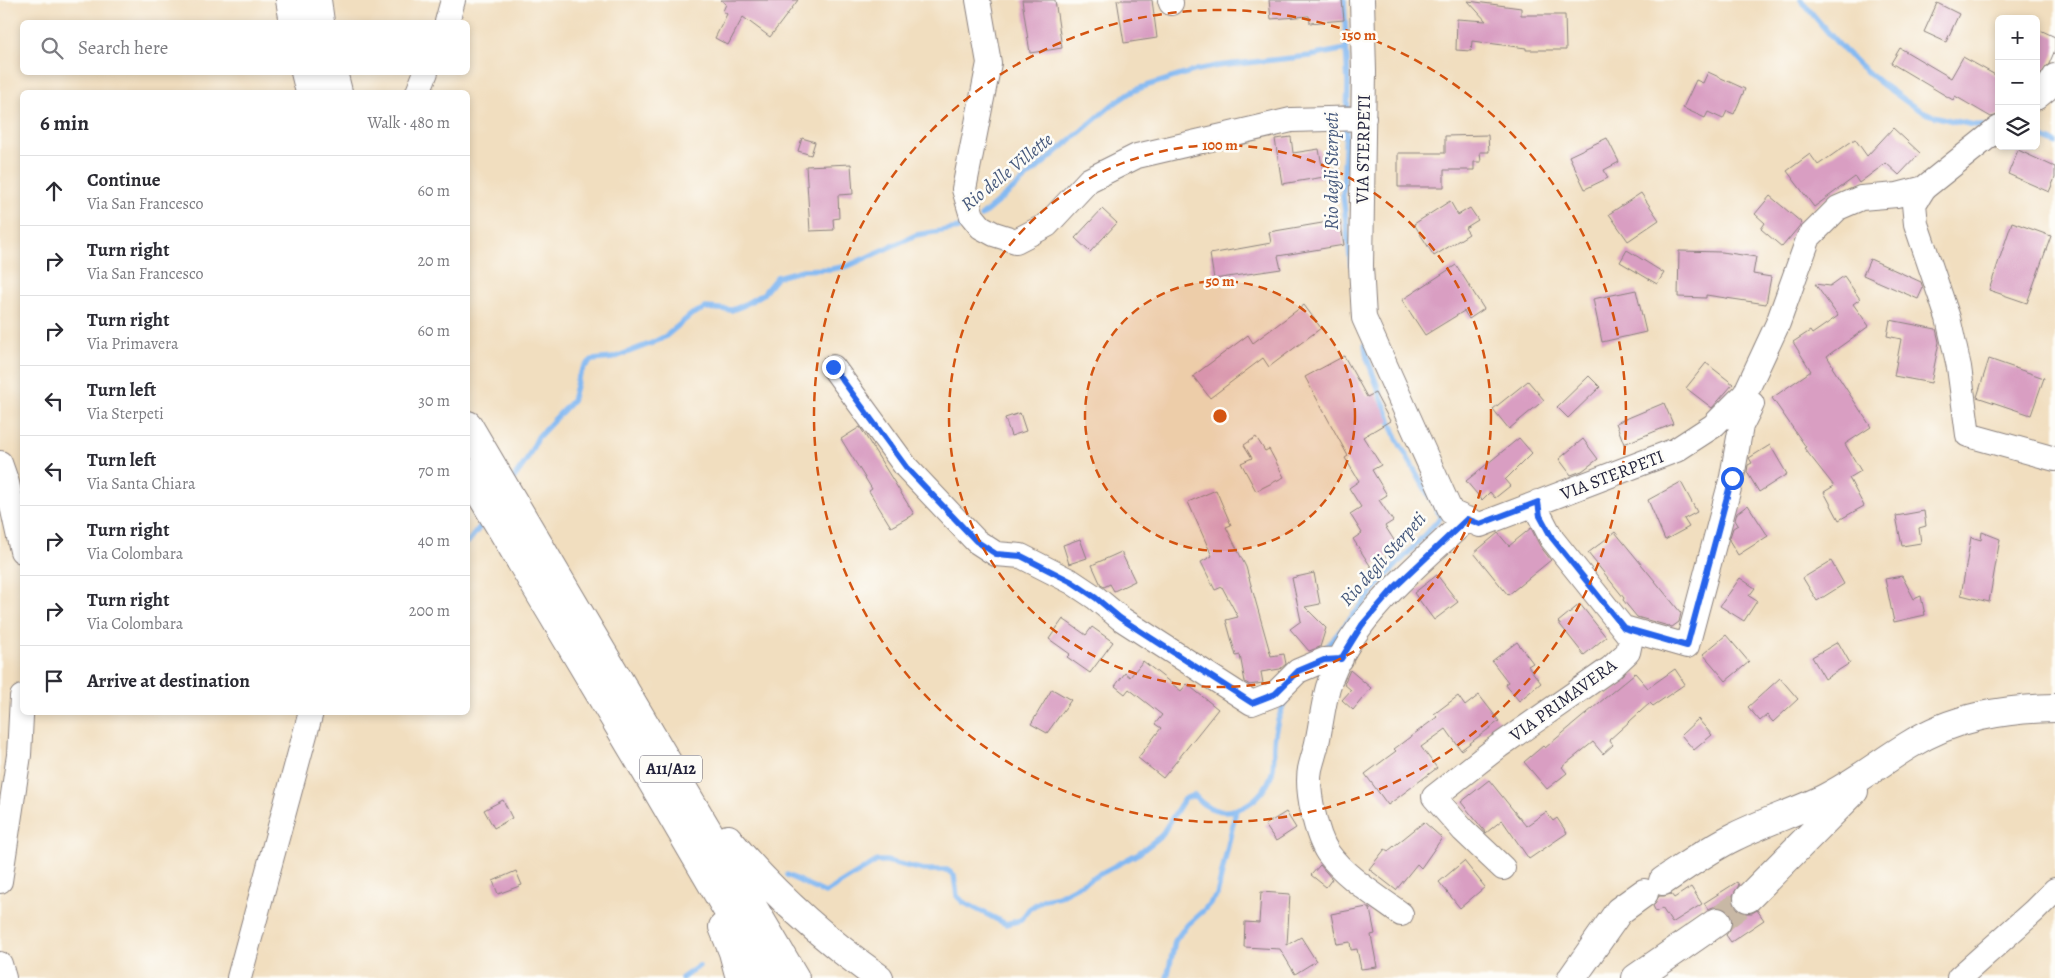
<!DOCTYPE html>
<html lang="en">
<head>
<meta charset="utf-8">
<style>
  body { margin:0; font-family:Alegreya,serif; background:#f7f7f7; color:#2b2b33 }
  .controls { position:absolute; right:15px; top:15px; display:grid; overflow:hidden; border-radius:8px; box-shadow:0 2px 8px #0003 }
  .controls button { width:45px; height:45px; display:grid; place-items:center; padding:0; border:0; border-bottom:1px solid #e1e1e2; background:#fff; color:#2b2b33; font:25px sans-serif }
  .stop { position:absolute; width:15px; height:15px; margin:-11px; border:4px solid #2563eb; border-radius:50%; background:#fff }
  .stop.end { background:#2563eb; border-color:#fff; box-shadow:0 1px 5px #0008 }
  .list { margin:0; padding:0; list-style:none }
  h2 { display:flex; justify-content:space-between; align-items:center; height:65px; margin:0; padding:0 20px; font-size:21px }
  h2 small { font-size:16px; font-weight:400; color:#7c7c81 }
  .list li { display:grid; grid-template-columns:32px 1fr auto; gap:15px; align-items:center; box-sizing:border-box; height:70px; padding:0 20px; border-top:1px solid #e1e1e2 }
  .list b { display:block; font-size:19px; white-space:nowrap }
  .list p { margin:0; font-size:16px; white-space:nowrap; color:#7c7c81 }
  .list em { font-size:16px; font-style:normal; color:#7c7c81 }
  .icon { flex:none; width:28px; height:28px; fill:none; stroke:currentColor; stroke-width:2; stroke-linecap:round; stroke-linejoin:round }
  .map { position:relative; flex:none; width:2055px; height:978px; overflow:hidden }
  .search { position:absolute; background:#fff; box-shadow:0 2px 8px #0003; left:20px; top:20px; width:450px; height:55px; display:flex; align-items:center; gap:12px; box-sizing:border-box; padding:0 18px; border-radius:8px; color:#7c7c81; font-size:19px }
  .panel { position:absolute; background:#fff; box-shadow:0 2px 8px #0003; left:20px; top:90px; width:450px; height:625px; border-radius:8px }
  .map>svg:first-child { display:block }
  .lines { fill:none; stroke-linecap:round; stroke-linejoin:round }
  .stream { stroke:#84b9f2; stroke-width:5.5 }
  .building { fill:#d99ec2 }
  .highway-tunnel { stroke:#c8b8a5; stroke-width:28; stroke-dasharray:28 14; stroke-linecap:butt }
  .minor-casing { stroke:#8a807d; stroke-width:26 }
  .highway-casing { stroke:#8a807d; stroke-width:30 }
  .minor { stroke:#fff; stroke-width:24 }
  .highway { stroke:#fff; stroke-width:28 }
  .route { stroke:#2563eb; stroke-width:6 }
  .ring { fill:none; stroke:#d45411; stroke-width:2.5; stroke-dasharray:9 6 }
  .labels { text-anchor:middle; dominant-baseline:central; stroke-width:5; stroke-linejoin:round; paint-order:stroke }
  .shield { fill:#fdfcf7; stroke:#646373; stroke-width:1 }
  .shield-label { font-size:16px; font-weight:bold; fill:#22223b }
  .street-label { font-size:18px; fill:#22223b; stroke:#fdfcf7 }
  .water-label { font-size:19px; font-style:italic; fill:#44577b; stroke:#fdfcf7 }
  .centre { fill:#d45411; stroke:#fdfcf7; stroke-width:2.5 }
  .ring-label { font-size:15px; text-anchor:middle; font-weight:bold; fill:#d45411; stroke:#fdfcf7; stroke-width:5; stroke-linejoin:round; paint-order:stroke }
</style>
</head>
<body>
<div class="map">
<svg width="2055" height="978" viewBox="0 0 2055 978">
  <rect width="100%" height="100%" fill="#fdfcf7"/>
  <filter id="ink" filterUnits="userSpaceOnUse"><feTurbulence type="fractalNoise" baseFrequency=".02" numOctaves="2"/><feDisplacementMap in="SourceGraphic" scale="10" xChannelSelector="R" yChannelSelector="G"/><feConvolveMatrix kernelMatrix="1 2 1 2 8 2 1 2 1" color-interpolation-filters="sRGB"/></filter>
  <filter id="wash" filterUnits="userSpaceOnUse"><feTurbulence type="fractalNoise" baseFrequency=".0096" numOctaves="4" result="noise"/><feDisplacementMap in="SourceGraphic" scale="20" xChannelSelector="R" yChannelSelector="G"/><feGaussianBlur stdDeviation="1.12" result="paint"/><feColorMatrix in="noise" values="0 0 0 0 0 0 0 0 0 0 0 0 0 0 0 0 0 1.4 0 .05"/><feComposite in="paint" operator="in"/></filter>
  <g filter="url(#wash)">
    <rect width="100%" height="100%" fill="#f1debf"/>
    <g class="lines">
      <path class="stream" d="M1344,0l4,85 -1,28
        M1801,0c30,37 55,67 95,94 8,6 17,13 26,17 15,8 50,14 67,16
        M1346,124l-3,72 8,69
        M2036,135l19,8
        M981,216l131,-111 19,-13 12,-5 54,-17 20,-4 93,-10 36,-7
        M511,482l15,-21 12,-24 34,-36 6,-23 6,-11 8,-7 21,-2 39,-15 14,-7 26,-22 14,-6 26,2 10,-4 21,-12 14,-17 26,-7 28,-1 17,-3 68,-31 43,-7 11,-6
        M468,542l18,-23
        M1321,654l59,-71 61,-66 -44,-78 -30,-81 -2,-13
        M787,875l38,18 52,-32h9l38,9h23l7,5 3,21 6,6 43,22 15,-4 8,-11 15,-10 15,-3 80,-43 22,-17 23,-37 10,-4c3,3 7,8 11,10 27,17 59,-5 67,-32 3,-11 1,-21 2,-31 1,-17 7,-33 15,-48
        M682,978l17,-12
        M1167,978l8,-37 10,-14 19,-17 13,-15 19,-85"/>
    </g>
    <g id="blocks">
      <path class="building" d="M721,0h77l-28,37 -27,-20 -15,28 -13,-7 12,-24 -4,-3 3,-7z
        M1022,0h33l7,48 -32,5z
        M1117,0h35l5,38 -33,5z
        M1269,0h73l2,20 -34,3 -1,-7 -38,3z
        M1468,1l53,7v7h44l1,35h-40v-2l-54,-7 -1,10 -15,-1 1,-31 29,2z
        M1937,3l22,11 -13,28 -22,-10z
        M2036,28l19,9v13l-6,14 -13,16z
        M1900,48l51,30 12,-21 36,20v38l-8,2 -36,-21 -2,4 -62,-37z
        M1708,72l37,17 -11,25 -7,-3 -4,8 -15,-7 -3,6 -22,-10 13,-28 7,3z
        M1893,128l27,25 -21,22 -13,-12 -27,20 -4,-6 -41,30 -27,-36 23,-17 8,11 37,-26 12,17z
        M1488,135l1,17h-9l1,10h-7v8h-30v17h-46v-34h47v-17z
        M1291,137l2,16 26,-4 5,28 -42,7 -7,-45z
        M802,138l13,4 -4,13 -13,-4z
        M1607,138l12,24 -15,8 4,8 -23,11 -16,-33z
        M2018,150l37,17v11l-6,14 -41,-18z
        M851,164l2,30 -15,1 1,23 -6,1 1,11 -24,1 -4,-65z
        M1641,193l18,27 -31,21 -19,-27z
        M1770,196l32,27 -20,24 -21,-18 4,-6 -10,-9z
        M1450,201l8,14 12,-7 8,12 -13,8 4,6 -35,22 -20,-32z
        M1102,209l15,14 -27,29 -15,-14z
        M1340,220l4,25 -66,11 3,13 -67,10 -4,-25 61,-11 -2,-11z
        M2012,222l39,14 -24,67 -38,-13z
        M1627,250l37,23 -7,11 -37,-22z
        M1679,251l43,1 34,5 -3,17 18,3 -5,27 -60,-9v3l-28,-1z
        M1870,259l51,23 2,6 -5,11 -55,-24z
        M1456,265l28,44 -15,10 -5,-8 -39,24 -23,-35z
        M1844,276l16,23 -7,5 16,22 -42,30 6,10 -1,1 39,60 -26,17 16,27 -12,7 15,28 -25,14 -15,-28 10,-6 -30,-38 2,-1 -34,-49 39,-27 -18,-29 17,-11 2,3 26,-18 -23,-32 15,2z
        M1636,290l10,42 -44,10 -9,-43z
        M1304,305l17,23 -52,39 -6,-9 -53,40 -17,-22 55,-41 5,8z
        M1890,320l46,9 3,13 -8,41 -37,-7 7,-37 -14,-3z
        M1344,356l23,41 8,-4 15,28 -27,16 18,28 -9,5 15,25 -8,5 14,21 -8,5 14,22 -28,19 -18,-28 9,-6 -12,-19 11,-7 -12,-19 10,-7 -14,-23 3,-2 -43,-79z
        M1989,359l55,19 -13,37 -54,-18z
        M1706,363l27,21 -21,24 -26,-20z
        M1589,376l11,11 -32,31 -11,-11z
        M1528,381l16,19 -35,29 -16,-20z
        M1664,403l9,21 -49,20 -8,-21z
        M1020,413l6,18 -15,5 -6,-18z
        M860,427l54,87 -23,13 -22,-36 3,-2 -31,-50z
        M1256,437l9,14 4,-2 15,28 -28,14 -15,-28 11,-5 -8,-13z
        M1519,438l13,15 -27,27 5,6 -15,12 -5,-6 -8,8 -16,-19z
        M1583,439l15,20 -16,12 -11,4 -12,-16z
        M1770,445l17,29 -28,18 -12,-20 1,-7 4,-2 -3,-5z
        M1681,482l16,30 -13,7 5,8 -24,13 -17,-40z
        M1216,490l15,35 -5,2 20,40 25,89 13,-2 2,10 -6,5 -19,3 2,11 -13,2 -5,-3 -5,-27 -4,1 -10,-36 12,-3 -16,-30 -7,3 -14,-28 11,-6 -24,-54z
        M1748,505l20,31 -30,19 -9,-15 4,-12 5,-3 -3,-5 2,-7z
        M1924,511l2,15 -7,2 2,15 -19,3 -6,-30z
        M1531,528l9,18 11,14 -43,35 -34,-42 24,-20 11,13z
        M1615,532l66,81 -2,9 -7,5 -35,-10 -14,-17 1,-2 -36,-45z
        M1982,532l18,7 -11,63 -28,-7 10,-58 10,3z
        M1080,539l7,19 -18,6 -6,-19z
        M1121,552l14,29 -21,10 -4,-7 -6,3 -3,-2 -9,-20z
        M1831,561l13,23 -27,17 -14,-23z
        M1314,573l6,31 -15,3 21,21 -6,19 -11,4 -19,-22 11,-8 -9,-43z
        M1437,575l21,27 -24,18 -20,-27z
        M1902,576l12,23 7,-3 4,19 -31,7 -9,-43z
        M1740,578l15,10 -6,8 8,5 -13,20 -24,-15z
        M1580,604l26,33 -22,18 -26,-33z
        M1063,619l23,16 6,-8 21,15 -23,31 -23,-16 3,-3 -21,-15z
        M1726,635l23,27 -23,19 -23,-27z
        M1517,642l16,21 -5,3 13,17 -22,18 -14,-17 3,-2 -16,-21z
        M1838,642l12,21 -25,16 -13,-22z
        M1143,661l38,30 6,-7 31,25 -55,69 -25,-20 23,-30 -6,-4 7,-9 -33,-26 -4,5 -10,-8 10,-13 5,4z
        M1675,669l10,15 -32,22 -3,-3 -41,37 4,5 -10,9 -10,-12 -31,25 5,6 -20,16 -23,-27 19,-16 2,2 90,-75 13,15z
        M1350,670l21,18 -18,22 -11,-10 9,-10 -7,-6z
        M1780,678l18,21 -25,23 -6,-7 -7,6 -12,-14z
        M1052,689l19,11 -24,33 -16,-9z
        M1479,695l20,26 -38,29 -15,-21 -25,18 16,21 -49,37 -23,-31 31,-23 -2,-2 43,-32 -3,-3 24,-18 7,10z
        M1698,719l14,16 -18,15 -13,-15z
        M1489,780l37,46 20,-14 7,9 4,-3 10,15 -38,26 -27,-39 -16,13 -25,-31z
        M503,800l9,18 -18,10 -10,-18z
        M1286,812l10,16 -20,13 -11,-16z
        M1424,822l18,16 -21,30 -4,-4 -21,26 -27,-21 16,-20 3,2z
        M1464,861l21,26 -25,21 -21,-26z
        M1320,865l12,14 -6,8 -15,-12z
        M516,871l6,14 -24,9 -5,-13z
        M1737,882l2,3 -6,10v8l4,6 8,4h7l5,-3 7,10 -33,22 -5,-7 5,-7 2,-7 -3,-8 -7,-5 -7,-2 -8,3 -4,-6z
        M1691,887l11,17 -30,19 -10,-15 -6,4 -3,-6 6,-10h5l7,-2 3,4z
        M1261,892l29,2 -3,51 14,-8 15,24 -21,13 -15,-25 -36,-2 1,-25 14,1z
        M1367,907l3,2 5,25 -4,1 6,32 -16,2 -4,-20 -6,1 -1,-8 -13,2 -6,-30z"/>
    </g>
  </g>
  <g filter="url(#ink)">
    <use href="#blocks" fill-opacity="0" stroke="#8a807d" stroke-width="1"/>
    <g class="lines">
      <path class="highway-tunnel" d="M1717,922l31,-24"/>
      <g class="minor-casing">
        <path id="minor" d="M978,0l11,63 -25,126 8,27 9,11 13,7 22,7 31,-16 42,-45 48,-24 154,-36 73,-2
          M1170,0l1,3
          M1362,0l2,71 -3,195 3,52 87,194 29,13 196,-75 37,-24 32,-32 33,-71 31,-86 29,-29 23,-10 36,-3 27,-7 75,-60
          M447,22l6,-22
          M418,92l8,-20
          M2036,98l11,-9 8,-13
          M1924,188l-10,16 2,20 32,94 11,49 9,68 87,24
          M833,367l73,100 70,74 20,13 25,2 51,26 24,16 24,20 132,85 23,-9 23,-23 26,-11 17,-1
          M0,463l7,20 15,68
          M1624,628l63,18 45,-169 9,-51 11,-22
          M1503,868l-40,-38 -29,-33 65,-51 112,-78 17,-16 3,-14 -79,-99 -12,-23 -2,-14
          M0,881l19,-126 3,-58
          M1401,914c-24,-18 -55,-36 -73,-61 -12,-18 -22,-63 -18,-84 2,-9 5,-17 7,-26 4,-18 6,-38 11,-56 21,-68 90,-121 139,-168
          M0,964l4,14
          M239,978l72,-266
          M1959,978l75,-67 21,-21"/>
      </g>
      <g class="highway-casing">
        <path id="highway" d="M290,0l4,22
          M317,0l3,22
          M305,72l5,20
          M333,72l5,20
          M468,425l327,553
          M468,473l183,307 116,198
          M728,839c44,54 95,99 151,139
          M1663,881c23,-15 46,-32 71,-44 30,-15 62,-25 91,-39 30,-15 56,-36 84,-53 44,-28 95,-36 146,-37
          M1748,898l106,-107
          M723,927l10,25 7,26
          M1572,978l47,-67 25,-18
          M1636,978l81,-56"/>
      </g>
      <use href="#minor" class="minor"/>
      <use href="#highway" class="highway"/>
    </g>
  </g>
  <g class="lines" filter="url(#ink)">
    <path class="route" d="M833,367l73,100 70,74 20,13 25,2 51,26 24,16 24,20 132,85 23,-9 23,-23 26,-11 17,-1 21,-34 32,-37 73,-69 13,5 58,-22 2,14 12,22 72,90 63,18 45,-168"/>
  </g>
  <circle cx="1220" cy="416" r="135" fill="#d45411" fill-opacity=".12"/>
  <g class="ring">
    <circle cx="1220" cy="416" r="135"/>
    <circle cx="1220" cy="416" r="271"/>
    <circle cx="1220" cy="416" r="406"/>
  </g>
  <g class="labels">
    <rect class="shield" x="640" y="755.5" width="62" height="27" rx="4"/>
    <g class="shield-label">
      <text x="671" y="769">A11/A12</text>
    </g>
    <g class="street-label">
      <text transform="translate(1363 149) rotate(-89)">VIA STERPETI</text>
      <text transform="translate(1612 475) rotate(-21)">VIA STERPETI</text>
      <text transform="translate(1563 700) rotate(-36)">VIA PRIMAVERA</text>
    </g>
    <g class="water-label">
      <text transform="translate(1332 171) rotate(-90)">Rio degli Sterpeti</text>
      <text transform="translate(1007 172) rotate(-39)">Rio delle Villette</text>
      <text transform="translate(1383 559) rotate(-48)">Rio degli Sterpeti</text>
    </g>
  </g>
  <circle cx="1220" cy="416" r="8" class="centre"/>
  <g class="ring-label">
    <text x="1359" y="40">150 m</text>
    <text x="1220" y="150">100 m</text>
    <text x="1220" y="286">50 m</text>
  </g>
</svg>
<div class="controls">
<button>+</button>
<button>−</button>
<button><svg class="icon" aria-label="layers" viewBox="0 0 24 24"><path d="M12 4l9 5-9 5-9-5zM3 14l9 5 9-5"/></svg></button>
</div>
<div class="stop" style="left:1732px;top:478px"></div>
<div class="stop end" style="left:833px;top:367px"></div>
<div class="search"><svg class="icon" aria-label="search" viewBox="0 0 24 24"><circle cx="10" cy="10" r="6"/><path d="M15 15l6 6"/></svg>Search here</div>
<section class="panel">
<h2>6 min<small>Walk · 480 m</small></h2>
<ul class="list">
<li><svg class="icon" aria-label="ahead" viewBox="0 0 24 24"><path d="M12 20V5M6 11l6-6 6 6"/></svg><div><b>Continue</b><p>Via San Francesco</p></div><em>60 m</em></li>
<li><svg class="icon" aria-label="right" viewBox="0 0 24 24"><path d="M7 20v-9h11M14 6l5 5-5 5"/></svg><div><b>Turn right</b><p>Via San Francesco</p></div><em>20 m</em></li>
<li><svg class="icon" aria-label="right" viewBox="0 0 24 24"><path d="M7 20v-9h11M14 6l5 5-5 5"/></svg><div><b>Turn right</b><p>Via Primavera</p></div><em>60 m</em></li>
<li><svg class="icon" aria-label="left" viewBox="0 0 24 24"><path d="M17 20v-9H6M10 6l-5 5 5 5"/></svg><div><b>Turn left</b><p>Via Sterpeti</p></div><em>30 m</em></li>
<li><svg class="icon" aria-label="left" viewBox="0 0 24 24"><path d="M17 20v-9H6M10 6l-5 5 5 5"/></svg><div><b>Turn left</b><p>Via Santa Chiara</p></div><em>70 m</em></li>
<li><svg class="icon" aria-label="right" viewBox="0 0 24 24"><path d="M7 20v-9h11M14 6l5 5-5 5"/></svg><div><b>Turn right</b><p>Via Colombara</p></div><em>40 m</em></li>
<li><svg class="icon" aria-label="right" viewBox="0 0 24 24"><path d="M7 20v-9h11M14 6l5 5-5 5"/></svg><div><b>Turn right</b><p>Via Colombara</p></div><em>200 m</em></li>
<li><svg class="icon" aria-label="arrive" viewBox="0 0 24 24"><path d="M6 21V4h12l-3 4 3 4H6"/></svg><div><b>Arrive at destination</b></div></li>
</ul>
</section>
</div>
</body>
</html>
